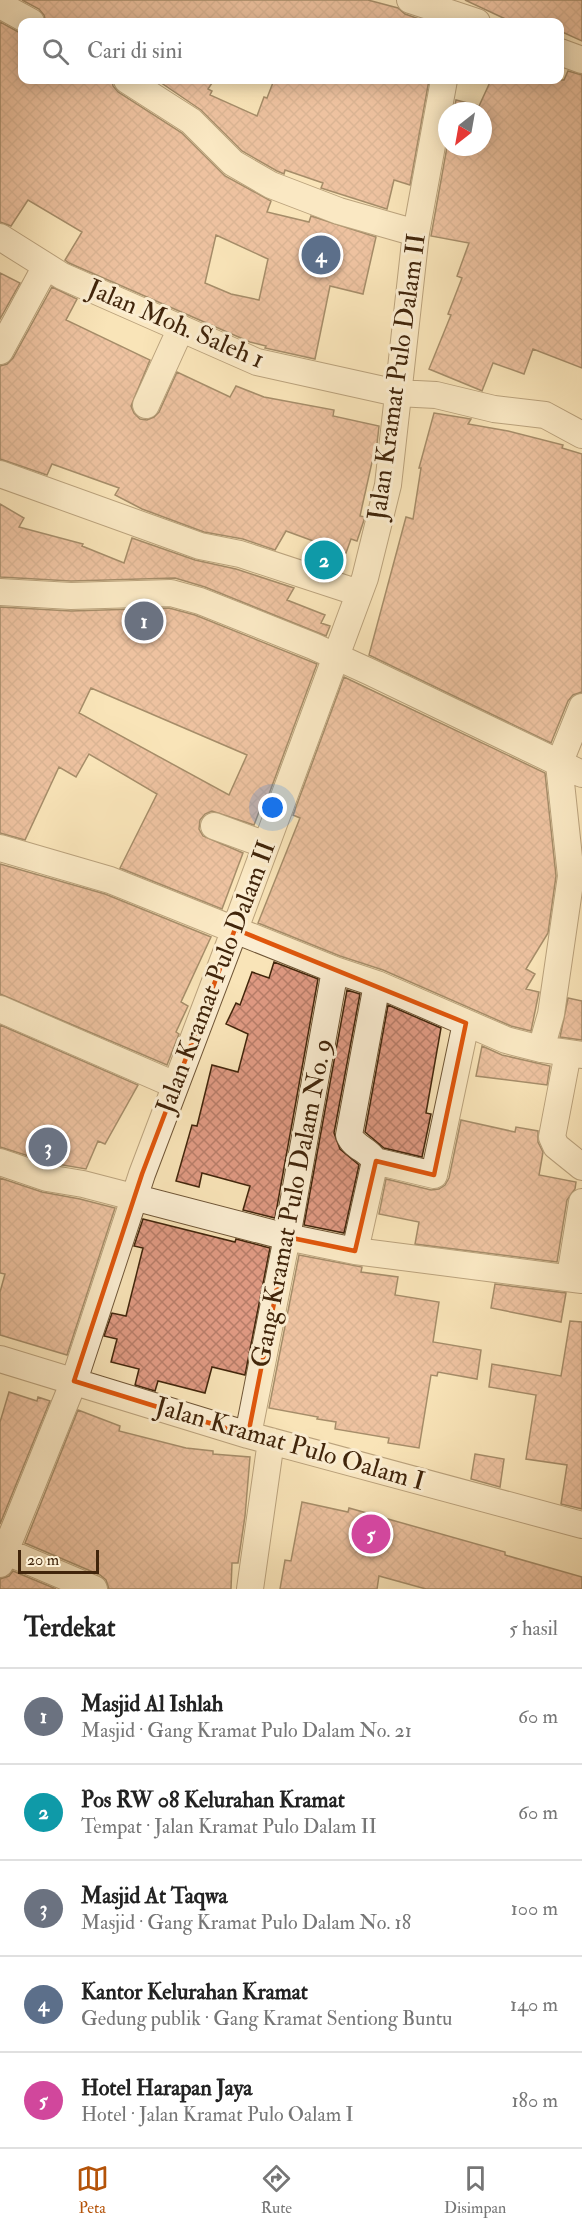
<!DOCTYPE html>
<html lang="id">
<head>
<meta charset="utf-8">
<style>
  body { margin:0; font-family:"IM FELL Double Pica",serif; background:#f6f6f6; color:#222 }
  .compass { position:absolute; left:438px; top:102px; width:54px; height:54px; border-radius:50%; background:#fff; box-shadow:0 3px 15px #0003; rotate:211deg }
  .scale { position:absolute; left:18px; bottom:15px; width:81px; box-sizing:border-box; padding-left:6px; border:3px solid #41250b; border-top:0; font-size:16px; line-height:21px; white-space:nowrap; color:#41250b; -webkit-text-stroke:4px #fbedd1; paint-order:stroke }
  .you { position:absolute; left:273px; top:808px; width:21px; height:21px; margin:-15px; border:4px solid #fff; border-radius:50%; background:#1a73e8; box-shadow:0 0 0 9px #1a73e833 }
  .badge { display:grid; place-items:center; width:39px; height:39px; border-radius:50%; background:#b45309; color:#fff; font-size:20px; font-weight:700 }
  .pin { position:absolute; translate:-50% -50%; border:3px solid #fff; box-shadow:0 2px 6px #0006 }
  .list { margin:0; padding:0; list-style:none }
  h2 { display:flex; justify-content:space-between; align-items:center; height:78px; margin:0; padding:0 24px; font-size:26px }
  h2 small { font-size:20px; font-weight:400; color:#767676 }
  .list li { display:grid; grid-template-columns:39px 1fr auto; gap:18px; align-items:center; box-sizing:border-box; height:96px; padding:0 24px; border-top:2px solid #e0e0e0 }
  .list b { display:block; font-size:22px; white-space:nowrap }
  .list p { margin:0; font-size:20px; white-space:nowrap; color:#767676 }
  .list em { font-size:20px; font-style:normal; color:#767676 }
  .icon { flex:none; width:33px; height:33px; fill:none; stroke:currentColor; stroke-width:2; stroke-linecap:round; stroke-linejoin:round }
  .map { position:relative; flex:none; width:582px; height:1589px; overflow:hidden }
  .search { position:absolute; background:#fff; box-shadow:0 3px 15px #0003; left:18px; right:18px; top:18px; height:66px; display:flex; align-items:center; gap:15px; box-sizing:border-box; padding:0 21px; border-radius:12px; color:#767676; font-size:22px }
  .sheet { height:558px; background:#fff }
  nav { display:flex; justify-content:space-around; align-items:center; box-sizing:border-box; height:84px; border-top:2px solid #e0e0e0; background:#fff; font-size:16px; color:#767676 }
  nav a { display:grid; justify-items:center; gap:3px }
  nav .on { color:#b45309 }
  .map>svg:first-child { display:block }
  .building { fill:url(#building-cross-hatch); stroke:#41250b; stroke-width:1.5; fill-rule:evenodd }
  .lines { fill:none; stroke-linecap:round; stroke-linejoin:round }
  .minor-casing { stroke:#6f5536; stroke-width:28 }
  .minor { stroke:#fbedd1; stroke-width:26 }
  .marked { fill:none; stroke:#e0560c; stroke-width:4.5; stroke-linejoin:round }
  .labels { text-anchor:middle; dominant-baseline:central; stroke-width:6; stroke-linejoin:round; paint-order:stroke }
  .street-label { font-size:26px; fill:#41250b; stroke:#fbedd1 }
</style>
</head>
<body>
<div class="map">
<svg width="582" height="1589" viewBox="0 0 582 1589">
  <defs>
    <pattern id="building-cross-hatch" width="8" height="8" patternUnits="userSpaceOnUse" patternTransform="scale(1.5)"><rect width="8" height="8" fill="#e09a83"/><path d="M0 0l8 8M0 8l8-8" fill="none" stroke="#b77d69"/></pattern>
  </defs>
  <rect width="100%" height="100%" fill="#f9e4b8"/>
  <filter id="stains"><feTurbulence type="fractalNoise" baseFrequency=".00333" numOctaves="4"/><feColorMatrix values="0 0 0 0 .2 0 0 0 0 .09 0 0 0 0 .02 0 0 0 .5 -.17"/></filter>
  <radialGradient id="worn" r=".72"><stop offset=".6" stop-color="#630" stop-opacity="0"/><stop offset="1" stop-color="#630" stop-opacity=".3"/></radialGradient>
  <path class="building" d="M22,0h346l30,8 7,6 20,7v1h-379l-2,-7 -5,-6z
    M465,0h117v41l-22,-10v-9h-48z
    M0,22l22,12v46h90l1,6 5,6 64,41 43,43 46,25 -4,11 42,10 2,-6 65,21 -13,57 -33,-8 -15,73 -50,-11 1,-2 -16,-4 -181,-79 -4,-3 17,-28 -54,-32 -17,26 -11,-4zM216,235l52,24 -9,41 -28,-6 -26,-11z
    M568,71l14,4v293l-49,-19 -9,25 -31,-11 -11,28 -2,-1 -51,-21 22,-54 -3,-1 14,-36 -5,-2 12,-33 -38,-7 16,-89h36v-36h-29l2,-11 23,6 12,-26h73z
    M157,80h57l-6,9 4,2 -2,4 47,21 7,-19 3,1 7,-18h155l-19,105 -16,-5 -7,29 -66,-21 2,-5 -38,-13 -1,4 -7,-3 -35,-20 -41,-41z
    M0,273l20,10 -20,36z
    M52,287l25,12 -11,21 84,40 -19,46 3,7 6,6 7,1 7,-3 5,-5 18,-40 53,25 6,-11 28,11 70,13 -1,6 46,10 -4,36h-3l-12,54 5,1 -8,24 -6,-2 -5,14 -60,-22 -11,19 -32,-11 -39,-7 -62,-23 -27,-14 4,-7 -67,-24 -5,11 -47,-16v-93l7,-2 6,-6z
    M434,413l37,6 -3,5 40,7 55,14 -1,3 20,6v238l-9,3 -5,6 -17,42 -182,-88 37,-138 7,2 8,-51h-2z
    M0,504l24,14 -5,9 64,17 -1,2 42,17 8,-25 63,22 41,9 58,19 -7,12 38,15 -4,8 9,3 -4,10 -121,-49 -30,-9 -104,3 -71,-4z
    M0,607l71,4 98,-3 26,7 122,49 -52,141 -3,-1 -8,21 -42,-14 -7,3 -5,6 -1,9 4,7 40,17 -21,56 -102,-41 37,-74 -68,-40 -13,23 -17,-10 -34,73 -25,-7zM91,688l156,67 -18,40 -150,-82z
    M344,677l201,96 11,103 -8,57 -22,36 9,5 -9,15 13,3 -8,39 -20,-5 -128,-56 -43,-14 -82,-33 42,-105 -7,-3z
    M0,864l105,30 106,43 -30,65 7,4 -12,26 3,2 -12,31 -167,-71z
    M274,962l44,17 -43,239 -32,-8 7,-24 -48,-13 -3,14 -23,-6 16,-56 5,1 15,-61 26,7 10,-38 -22,-10 10,-21 4,2 12,-33 17,6z
    M347,990l13,4 -26,139 6,16 19,16 -15,68 -40,-8z
    M568,998l14,3v39l-22,-3z
    M388,1005l53,23 -15,85 5,1 -9,43 -38,-9 -19,-16z
    M0,1025l138,60 -33,59 -7,-3 -12,28 -35,-6 -51,-16z
    M482,1046l20,9 48,11 -3,19 -71,-9z
    M461,1120l54,12 1,-5 22,4v11l5,10 -4,23 37,7 -1,7 -8,11 -10,62 -142,-18 4,-22 -40,-8 7,-35 45,11 8,-1 6,-4 4,-7z
    M0,1178l42,14 38,7 35,9 -48,147 -67,-20v-43l5,-18 -5,-1z
    M143,1219l92,23 1,-3 34,9 -25,127 -33,-8 -7,26 -47,-12 -3,10 -20,-6 4,-16 -28,-7 6,-23 -13,-3 8,-23 14,3 17,-68 -9,-2z
    M299,1255l63,12 -1,5 37,5 -3,18 44,7 -6,40 48,8 -4,29 -39,-7 -1,4 -6,-1 -12,73 -31,-5 1,-5 -54,-9 1,-7 -19,-3 1,-2 -49,-9z
    M495,1284l71,9 -5,29 -70,-14z
    M570,1321l12,1v187l-21,-5 6,-39 -41,-6 10,-64 -47,-8 3,-23 69,12z
    M9,1392l28,9 1,-4 12,4 -50,123v-102z
    M78,1410l42,16 -1,5 67,17 27,3v3l37,3 -5,59 -7,47h-6l-1,26h-122l-3,-9 -6,-5 -75,-32z
    M475,1454l29,5 -4,28 -29,-8z
    M302,1502l46,10 1,-4 156,44v3l77,22v12h-156l-47,-13 -2,13h-97l5,-29 6,1z
    M13,1571l43,18h-56v-10l9,-3z"/>
  <g class="lines">
    <g class="minor-casing">
      <path id="minor" d="M410,0l67,22
        M0,5l31,17
        M560,52l22,8
        M127,80l64,41 42,42 38,22 68,26 77,22
        M0,237l62,39 195,86 140,31 39,2 58,14 51,6 37,20
        M0,351l46,-85
        M146,405l35,-77
        M0,474l200,72 40,8 119,39
        M0,592l71,4 100,-3 29,8 113,45 57,26 212,102
        M214,826l52,19
        M0,848l110,32 225,90 42,14 129,56 35,9 41,6
        M0,1009l175,76
        M541,1049l10,-35 20,-138 -12,-112 23,-57
        M568,1053l-16,84 4,9 26,21
        M375,1161l59,14 32,-152
        M0,1162l47,16 36,6 204,53 68,14 227,29
        M355,1251l20,-90c-7,-12 -21,-13 -26,-26l28,-151
        M570,1277l12,-75
        M0,1359l248,76 334,90
        M248,1435l39,-198 48,-267
        M0,1549l94,40
        M0,1564l74,-183 68,-207 93,-245 130,-351 23,-93 28,-252 28,-153
        M250,1589l21,-148"/>
    </g>
    <use href="#minor" class="minor"/>
  </g>
  <path d="M0 0H582V1589H0ZM235,929l231,94 -32,152 -58,-14 -21,90 -68,-14 -39,198 -174,-54 68,-207z" fill="#f9e4b8" fill-opacity=".55" fill-rule="evenodd"/>
  <path class="marked" d="M235,929l231,94 -32,152 -58,-14 -21,90 -68,-14 -39,198 -174,-54 68,-207z"/>
  <g class="labels">
    <g class="street-label">
      <text transform="translate(176 324) rotate(23)">Jalan Moh. Saleh 1</text>
      <text transform="translate(397 377) rotate(-82)">Jalan Kramat Pulo Dalam II</text>
      <text transform="translate(216 977) rotate(-69)">Jalan Kramat Pulo Dalam II</text>
      <text transform="translate(292 1203) rotate(-79)">Gang Kramat Pulo Dalam No. 9</text>
      <text transform="translate(290 1444) rotate(16)">Jalan Kramat Pulo Oalam I</text>
    </g>
  </g>
  <rect width="100%" height="100%" filter="url(#stains)"/>
  <rect width="100%" height="100%" fill="url(#worn)"/>
</svg>
<svg class="compass" viewBox="-18 -18 36 36"><path d="M0-13l5 13h-10z" fill="#e53935"/><path d="M0 13l5-13h-10z" fill="#767676"/></svg>
<div class="scale">20 m</div>
<div class="you"></div>
<div class="pin badge" style="left:144px;top:621px;background:#6b7280">1</div>
<div class="pin badge" style="left:324px;top:560px;background:#0f9aa8">2</div>
<div class="pin badge" style="left:48px;top:1147px;background:#6b7280">3</div>
<div class="pin badge" style="left:321px;top:255px;background:#5c6f8a">4</div>
<div class="pin badge" style="left:371px;top:1534px;background:#d1479c">5</div>
<div class="search"><svg class="icon" aria-label="search" viewBox="0 0 24 24"><circle cx="10" cy="10" r="6"/><path d="M15 15l6 6"/></svg>Cari di sini</div>
</div>
<section class="sheet">
<h2>Terdekat<small>5 hasil</small></h2>
<ul class="list">
<li><span class="badge" style="background:#6b7280">1</span><div><b>Masjid Al Ishlah</b><p>Masjid · Gang Kramat Pulo Dalam No. 21</p></div><em>60 m</em></li>
<li><span class="badge" style="background:#0f9aa8">2</span><div><b>Pos RW 08 Kelurahan Kramat</b><p>Tempat · Jalan Kramat Pulo Dalam II</p></div><em>60 m</em></li>
<li><span class="badge" style="background:#6b7280">3</span><div><b>Masjid At Taqwa</b><p>Masjid · Gang Kramat Pulo Dalam No. 18</p></div><em>100 m</em></li>
<li><span class="badge" style="background:#5c6f8a">4</span><div><b>Kantor Kelurahan Kramat</b><p>Gedung publik · Gang Kramat Sentiong Buntu</p></div><em>140 m</em></li>
<li><span class="badge" style="background:#d1479c">5</span><div><b>Hotel Harapan Jaya</b><p>Hotel · Jalan Kramat Pulo Oalam I</p></div><em>180 m</em></li>
</ul>
</section>
<nav>
<a class="on"><svg class="icon" aria-label="map" viewBox="0 0 24 24"><path d="M3 6l6-2 6 2 6-2v14l-6 2-6-2-6 2zM9 4v14M15 6v14"/></svg>Peta</a>
<a><svg class="icon" aria-label="directions" viewBox="0 0 24 24"><path d="M12 3l9 9-9 9-9-9zM9 14v-3h6M13 9l2 2-2 2"/></svg>Rute</a>
<a><svg class="icon" aria-label="saved" viewBox="0 0 24 24"><path d="M7 4h10v16l-5-4-5 4z"/></svg>Disimpan</a>
</nav>
</body>
</html>
